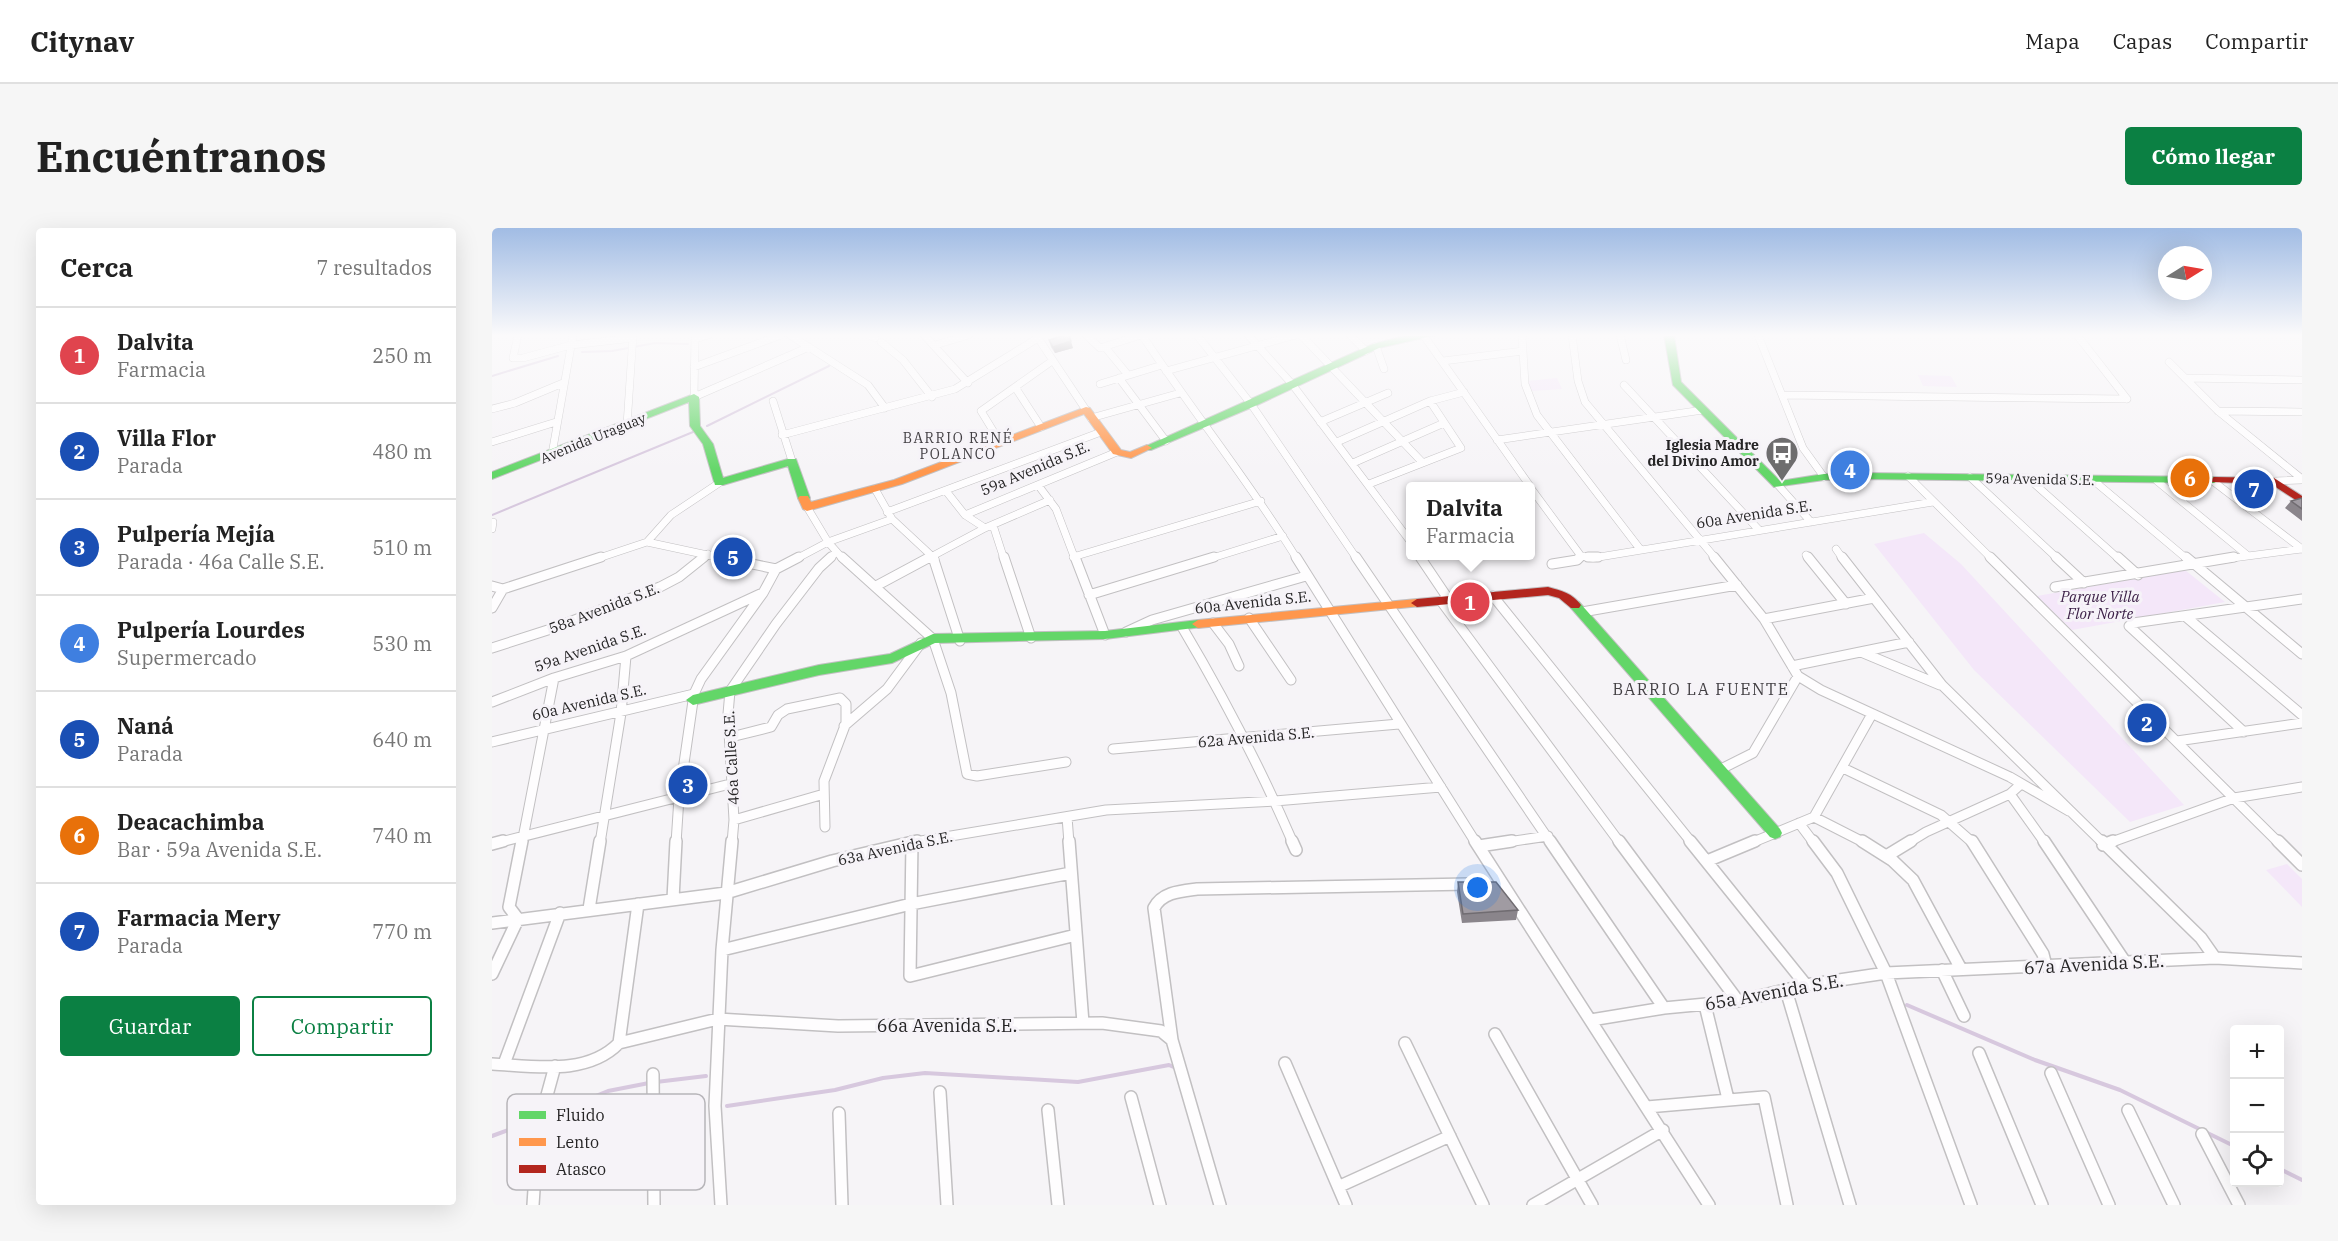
<!DOCTYPE html>
<html lang="es">
<head>
<meta charset="utf-8">
<style>
  body { margin:0; font-family:"IBM Plex Serif",serif; background:#f6f6f6; color:#222 }
  .controls { position:absolute; right:18px; bottom:18px; display:grid; overflow:hidden; border-radius:6px; box-shadow:0 6px 24px #0002 }
  .controls button { width:54px; height:54px; display:grid; place-items:center; padding:0; border:0; border-bottom:2px solid #e0e0e0; background:#fff; color:#222; font:30px sans-serif }
  .compass { position:absolute; left:1666px; top:18px; width:54px; height:54px; border-radius:50%; background:#fff; box-shadow:0 6px 24px #0002; rotate:79deg }
  .you { position:absolute; left:986px; top:660px; width:21px; height:21px; margin:-15px; border:4px solid #fff; border-radius:50%; background:#1a73e8; box-shadow:0 0 0 9px #1a73e833 }
  .badge { display:grid; place-items:center; width:39px; height:39px; border-radius:50%; background:#0b8043; color:#fff; font-size:20px; font-weight:700 }
  .pin { position:absolute; translate:-50% -50%; border:3px solid #fff; box-shadow:0 2px 6px #0006 }
  .popup { position:absolute; left:914px; top:254px; width:129px; height:78px; box-sizing:border-box; display:grid; place-content:center; border-radius:6px; background:#fff; filter:drop-shadow(0 2px 4px #0005); font-size:20px; white-space:nowrap; color:#767676 }
  .popup b { font-size:22px; color:#222 }
  .popup::after { content:''; position:absolute; left:50%; top:100%; margin-left:-12px; border:12px solid transparent; border-top-color:#fff }
  .list { margin:0; padding:0; list-style:none }
  h2 { display:flex; justify-content:space-between; align-items:center; height:78px; margin:0; padding:0 24px; font-size:26px }
  h2 small { font-size:20px; font-weight:400; color:#767676 }
  .list li { display:grid; grid-template-columns:39px 1fr auto; gap:18px; align-items:center; box-sizing:border-box; height:96px; padding:0 24px; border-top:2px solid #e0e0e0 }
  .list b { display:block; font-size:22px; white-space:nowrap }
  .list p { margin:0; font-size:20px; white-space:nowrap; color:#767676 }
  .list em { font-size:20px; font-style:normal; color:#767676 }
  .actions { display:flex; gap:12px; padding:18px 24px }
  .actions a { flex:1; padding:14px 0; border:2px solid #0b8043; border-radius:6px; text-align:center; font-size:21px; color:#0b8043 }
  .actions .main { background:#0b8043; color:#fff }
  .icon { flex:none; width:33px; height:33px; fill:none; stroke:currentColor; stroke-width:2; stroke-linecap:round; stroke-linejoin:round }
  .map { position:relative; flex:none; width:1810px; height:977px; overflow:hidden; border-radius:6px }
  header { display:flex; align-items:center; gap:36px; box-sizing:border-box; height:84px; padding:0 30px; background:#fff; border-bottom:2px solid #e0e0e0 }
  header strong { font-size:28px }
  nav { display:flex; gap:33px; margin-inline-start:auto; font-size:21px }
  .intro { display:flex; align-items:center; justify-content:space-between; box-sizing:border-box; height:144px; padding:0 36px }
  h1 { margin:0; font-size:42px }
  .button { padding:15px 27px; border-radius:6px; background:#0b8043; color:#fff; font-size:21px; font-weight:700 }
  main { display:flex; gap:36px; padding:0 36px }
  aside { flex:1; background:#fff; border-radius:6px; box-shadow:0 6px 24px #0002 }
  .map>svg:first-child { display:block }
  .green { fill:#f4e7f9 }
  .lines { fill:none; stroke-linecap:round; stroke-linejoin:round }
  .stream-far1 { stroke:#d7c8de; stroke-width:2 }
  .stream { stroke:#d7c8de; stroke-width:4 }
  .street-far2-casing { stroke:#c2c0c2; stroke-width:8 }
  .street-far1-casing { stroke:#c2c0c2; stroke-width:11 }
  .street-casing { stroke:#c2c0c2; stroke-width:14 }
  .fast-casing { stroke:#c2c0c2; stroke-width:2 }
  .slow-casing { stroke:#c2c0c2; stroke-width:2 }
  .jam-casing { stroke:#c2c0c2; stroke-width:2 }
  .street-far2 { stroke:#fefdfe; stroke-width:7 }
  .street-far1 { stroke:#fefdfe; stroke-width:9 }
  .street { stroke:#fefdfe; stroke-width:11 }
  .fast { fill:#63d668; fill-rule:evenodd }
  .slow { fill:#ff974d; fill-rule:evenodd }
  .jam { fill:#b3261e; fill-rule:evenodd }
  .wall { fill:#8a858b }
  .shaded-wall { fill:#706c71 }
  .building { fill:#a09ba2; stroke:#706c71; stroke-width:1.5 }
  .labels { text-anchor:middle; dominant-baseline:central; stroke-width:6; stroke-linejoin:round; paint-order:stroke }
  .far-street-label { font-size:14px; fill:#252425; stroke:#f6f3f8 }
  .far-neighbourhood-label { font-size:14px; letter-spacing:1.5px; fill:#423f43; stroke:#f6f3f8 }
  .far-poi-label { font-size:14px; font-weight:bold; fill:#252425; stroke:#f6f3f8; text-anchor:end }
  .street-label { font-size:15px; fill:#252425; stroke:#f6f3f8 }
  .park-label { font-size:15px; font-style:italic; fill:#3d2148; stroke:#f6f3f8 }
  .neighbourhood-label { font-size:16px; letter-spacing:1.5px; fill:#423f43; stroke:#f6f3f8 }
  .near-street-label { font-size:18px; fill:#252425; stroke:#f6f3f8 }
  .key { fill:#f6f3f8; stroke:#b7b5b9; stroke-width:1.5 }
  .key-label { font-size:16px; fill:#252425 }
</style>
</head>
<body>
<header>
<strong>Citynav</strong>
<nav><a>Mapa</a><a>Capas</a><a>Compartir</a></nav>
</header>
<div class="intro"><h1>Encuéntranos</h1><a class="button">Cómo llegar</a></div>
<main>
<aside>
<h2>Cerca<small>7 resultados</small></h2>
<ul class="list">
<li><span class="badge" style="background:#e0444e">1</span><div><b>Dalvita</b><p>Farmacia</p></div><em>250 m</em></li>
<li><span class="badge" style="background:#1a4fb4">2</span><div><b>Villa Flor</b><p>Parada</p></div><em>480 m</em></li>
<li><span class="badge" style="background:#1a4fb4">3</span><div><b>Pulpería Mejía</b><p>Parada · 46a Calle S.E.</p></div><em>510 m</em></li>
<li><span class="badge" style="background:#3f7fe0">4</span><div><b>Pulpería Lourdes</b><p>Supermercado</p></div><em>530 m</em></li>
<li><span class="badge" style="background:#1a4fb4">5</span><div><b>Naná</b><p>Parada</p></div><em>640 m</em></li>
<li><span class="badge" style="background:#e8710a">6</span><div><b>Deacachimba</b><p>Bar · 59a Avenida S.E.</p></div><em>740 m</em></li>
<li><span class="badge" style="background:#1a4fb4">7</span><div><b>Farmacia Mery</b><p>Parada</p></div><em>770 m</em></li>
</ul>
<div class="actions"><a class="main">Guardar</a><a>Compartir</a></div>
</aside>
<div class="map">
<svg width="1810" height="977" viewBox="0 0 1810 977">
  <rect width="100%" height="100%" fill="#f6f4f7"/>
  <path class="green" d="M1426,147l33,1 6,11 -34,-1z
    M1065,150l5,11 -30,2 -5,-10z
    M1432,305l37,31 223,241 -54,17 -156,-152 -100,-126z
    M1693,342l40,32 -153,28 -35,-34z
    M1795,636l15,15v28l-36,-37z"/>
  <g class="lines">
    <path class="stream-far1" d="M90,124l30,-1 43,-8 33,1
      M0,148l66,-20
      M215,198l122,-60
      M0,287l201,-83"/>
    <path class="stream" d="M1415,777l128,55 85,30 114,56
      M164,854l50,-6
      M235,878l108,-16 48,-12 42,-5 153,9 91,-17 7,3
      M52,889l64,-26 41,-8
      M0,908l46,-17
      M1788,941l22,11"/>
    <g class="street-far2-casing">
      <path id="street-far2" d="M26,107l-5,23h10l48,-13 62,-7
        M203,107l-1,62 115,-50
        M298,107l78,50 17,23
        M377,107l6,3
        M432,107l44,48
        M544,107l50,75
        M594,107l14,13 41,-13
        M650,107c50,76 107,146 155,224
        M705,107l54,69 106,155
        M756,107l44,49 118,157
        M809,107l121,127
        M858,107l16,16
        M1030,107l3,49 12,31 103,134
        M1080,107l6,46 7,21 131,157
        M1128,107l6,25
        M1266,107l45,113 21,29
        M1585,107l50,64
        M932,108l106,150
        M203,111l13,-4
        M389,114l22,18 29,37
        M443,117l34,-10
        M884,118l8,23
        M613,119l23,28
        M951,133l80,-10
        M1677,134l49,49 84,68
        M202,139l87,-32
        M674,143l130,-36
        M627,150l47,63
        M1693,150l117,2
        M608,156l62,-19
        M1132,157l135,145
        M523,159l26,40
        M1290,167l345,4
        M281,173l19,60
        M0,181l23,-6 48,-20
        M1726,183l84,1
        M599,190l89,-25
        M828,194l68,-29
        M135,197l6,-90
        M290,207l173,-46 83,-51
        M1005,212l206,-30
        M0,214l64,-20
        M508,214l-19,-31 71,-50
        M845,214l93,-41 34,-9
        M60,226l21,-119
        M861,235l91,-40
        M1416,248l84,83
        M1478,249l88,82
        M1537,251l90,80
        M1601,252l94,79
        M1665,253l90,74
        M1782,253l28,-1
        M1722,254l88,67
        M877,256l92,-36 -31,-47
        M546,257l18,24 19,50
        M1286,257l33,37
        M1038,259l51,69
        M383,261l17,30 43,40
        M454,263l19,24 20,13
        M315,279l21,35 15,17
        M395,284l214,-80
        M473,287l152,-63
        M501,297l11,34
        M0,301l1,-7
        M155,314l24,-27 48,-32
        M1344,321l7,10
        M1314,327l3,4
        M927,328l2,3
        M1089,328l12,2 340,-56
        M581,329l188,-56
        M104,331l51,-17 79,17
        M210,331l6,-5
        M304,331l32,-17 64,-23
        M337,331l7,-7
        M435,331l58,-31 65,-28
        M717,331l74,-23
        M1086,331l3,-3
        M1733,331l77,-10"/>
    </g>
    <g class="street-far1-casing">
      <path id="street-far1" d="M227,329l57,12
        M350,329l91,82 18,54 16,81 10,2 89,-14
        M441,329l27,84
        M512,329l27,81
        M583,329l30,78
        M804,329l180,286
        M864,329l195,286
        M928,329l29,43
        M1096,329h10
        M1222,329l50,62 34,57 23,14 189,87 59,34
        M1316,329l38,47
        M1350,329l100,128 161,158
        M1498,329l289,286
        M1564,329l28,26
        M1626,329l20,18
        M1694,329l116,97
        M1060,336l25,-4 3,-3
        M0,358l11,3 98,-32
        M384,358l54,-29
        M1563,359l179,-30
        M597,367l125,-38
        M1001,368l199,247
        M949,373l179,242
        M0,380l11,-19
        M1090,384l155,-27
        M1693,388l117,99
        M757,390l42,62
        M1272,391l110,-21
        M721,395l16,21 10,22
        M690,399c41,69 79,142 111,216
        M634,404l26,-12 154,-44
        M0,420l62,-20 106,-41 19,-10 25,-20
        M1369,424l79,33
        M1300,438l117,-24
        M0,474l62,-24 72,-22 134,-62
        M352,498l43,-37 34,-46
        M1752,504l-115,-106 4,-3 169,-24
        M239,509l40,-10 7,-12 9,-6 53,-11 6,6v19l-22,58 1,46
        M1685,513l125,-18
        M0,514l202,-48
        M621,521l286,-25
        M1351,540l98,47 32,28
        M1227,542l34,-17 45,-77
        M1518,566l35,49
        M575,589l2,26
        M1322,589l51,26
        M242,592l90,-26
        M1307,595l15,20
        M5,615l237,-60
        M30,615l32,-165
        M108,615l21,-130 5,-57
        M184,615l3,-45 15,-104 7,-15 62,-86 13,-24 23,-12
        M240,615l2,-23 -6,-106 2,-23 46,-67 43,-56 12,-11
        M417,615l197,-33 169,-9 166,-14
        M1009,615l47,-7
        M1259,615l63,-26 58,-103
        M1416,615l18,-11 84,-38 11,-10
        M1617,615l125,-45 68,-11"/>
    </g>
    <g class="street-casing">
      <path id="street" d="M577,613l14,182
        M800,613l4,9
        M983,613l234,364
        M1058,613l114,167
        M1127,613l119,160
        M1198,613l116,144
        M1321,613l24,32 49,100 85,232
        M1370,613l30,19 21,20 48,89
        M1480,613l71,113 3,12
        M1552,613l81,121
        M1610,613l99,97 14,20
        M1786,613l24,24
        M420,614l-2,134 166,-41
        M0,616l11,-3
        M1611,617l10,-4
        M987,618l33,-5
        M1396,627l23,-14
        M1215,633l48,-20
        M181,671l3,-58
        M97,681l11,-68
        M26,691l-9,-12 13,-66
        M0,695l234,-30 106,-32 85,-20
        M230,722l189,-46 160,-31
        M1450,742l22,46
        M0,746l26,-55
        M1294,762l64,215
        M1213,777l23,94
        M1099,792l73,-12 74,-7 68,-16 80,-12 329,-15 87,5
        M1003,806l97,171
        M127,815l99,-24 120,7 264,-3 59,8 11,9
        M913,815l78,162
        M1487,825l63,152
        M793,835l61,142
        M0,836c42,2 95,12 127,-21l19,-139
        M12,836l56,-151
        M1559,845l58,132
        M161,846l1,131
        M448,864l7,113
        M639,869l29,108
        M1155,879l117,-10 23,108
        M556,882l10,95
        M1636,882l46,95
        M347,885l3,92
        M1710,906l37,71
        M848,958l110,-50
        M41,977l5,-77 17,-62
        M229,977l-6,-99 7,-156 10,-109
        M728,977l-48,-165 -18,-132c8,-16 27,-17 43,-19l272,-5
        M1041,977l130,-75"/>
    </g>
    <g class="fast-casing">
      <path id="fast" d="M916,107h28l-57,13 -124,58 -104,44h-8l-1,-2 231,-104z
        M1172,107h10l7,47 99,99 44,-7 39,-1 351,4 5,3 -5,3 -351,-4 -39,1 -50,7 -101,-102z
        M202,166l5,3 1,29 13,18 10,34 65,-19h8l14,39 -2,2h-8l-2,-2 -10,-32 -65,19h-8l-12,-41 -13,-18 -1,-24 -197,77v-7z
        M1083,373l4,1 201,227 2,4 -2,4 -5,2 -5,-2 -199,-229 -2,-3 2,-3z
        M706,392l6,4 -2,3 -97,12 -170,4 -43,20 -73,12 -126,30 -7,-5 7,-5 126,-30 71,-11 43,-20 172,-3z"/>
    </g>
    <g class="slow-casing">
      <path id="slow" d="M594,179l4,1 31,42 9,2 17,-7 5,3 -21,10 -18,-4 -29,-40 -182,70 -95,27 -4,-2 -5,-11 2,-2h8l3,6 83,-22z
        M925,371l6,4 -2,3 -223,22 -6,-4 6,-4z"/>
    </g>
    <g class="jam-casing">
      <path id="jam" d="M1722,249l60,1 28,18v8l-31,-20 -61,-2 -1,-2z
        M1056,359c14,4 24,6 33,18l-2,3h-8l-12,-10 -11,-3 -131,12 -6,-4 6,-4z"/>
    </g>
    <use href="#street-far2" class="street-far2"/>
    <use href="#street-far1" class="street-far1"/>
    <use href="#street" class="street"/>
    <use href="#fast" class="fast"/>
    <use href="#slow" class="slow"/>
    <use href="#jam" class="jam"/>
  </g>
  <path class="wall" d="M557,112l24,8 -18,5 -4,-6z
    M1810,270v23l-17,-13 6,-7z
    M966,654l60,28 -2,10 -54,3 -5,-31z"/>
  <path class="shaded-wall" d="M579,113l2,7 -18,5 -2,-6z"/>
  <path class="building" d="M573,107h4l2,6 -18,6 -4,-7z
    M1810,270v11l-11,-8z
    M966,654h38l22,28 -55,4z"/>
  <linearGradient id="sky" x2="0" y2="1"><stop stop-color="#a1bce4"/><stop offset="0.44" stop-color="#fbfafb"/><stop offset="1" stop-color="#fbfafb" stop-opacity="0"/></linearGradient>
  <rect width="1810" height="244" fill="url(#sky)"/>
  <defs>
    <g id="bus-pin" transform="scale(1.725)"><path d="M0 17L-7.5 6A9.5 9.5 0 1 1 7.5 6Z" fill="#6e6d6e" stroke="#f6f3f8"/><path d="M-5-6H5V4H4V6H2V4H-2V6H-4V4H-5ZM-3.5-4V0h7V-4ZM-3.5 1.2v1.5H-2V1.2ZM2 1.2v1.5H3.5V1.2Z" fill="#fff"/></g>
  </defs>
  <g fill-rule="evenodd">
    <use href="#bus-pin" x="1290" y="225"/>
  </g>
  <g class="labels">
    <g class="far-street-label">
      <text transform="translate(101 210) rotate(-22)">Avenida Uraguay</text>
      <text transform="translate(1548 251) rotate(1)">59a Avenida S.E.</text>
    </g>
    <g class="far-neighbourhood-label">
      <text x="466" y="210">BARRIO RENÉ<tspan x="466" dy="16">POLANCO</tspan></text>
    </g>
    <g class="far-poi-label">
      <text x="1267" y="217">Iglesia Madre<tspan x="1267" dy="16">del Divino Amor</tspan></text>
    </g>
    <g class="street-label">
      <text transform="translate(543 240) rotate(-23)">59a Avenida S.E.</text>
      <text transform="translate(1262 286) rotate(-9)">60a Avenida S.E.</text>
      <text transform="translate(761 374) rotate(-6)">60a Avenida S.E.</text>
      <text transform="translate(112 380) rotate(-21)">58a Avenida S.E.</text>
      <text transform="translate(98 420) rotate(-19)">59a Avenida S.E.</text>
      <text transform="translate(97 474) rotate(-13)">60a Avenida S.E.</text>
      <text transform="translate(764 509) rotate(-5)">62a Avenida S.E.</text>
      <text transform="translate(239 530) rotate(-93)">46a Calle S.E.</text>
      <text transform="translate(403 620) rotate(-12)">63a Avenida S.E.</text>
    </g>
    <g class="park-label">
      <text x="1608" y="368">Parque Villa<tspan x="1608" dy="17">Flor Norte</tspan></text>
    </g>
    <g class="neighbourhood-label">
      <text x="1209" y="461">BARRIO LA FUENTE</text>
    </g>
    <g class="near-street-label">
      <text transform="translate(1602 736) rotate(-3)">67a Avenida S.E.</text>
      <text transform="translate(1282 764) rotate(-10)">65a Avenida S.E.</text>
      <text x="455" y="797">66a Avenida S.E.</text>
    </g>
  </g>
  <rect x="15" y="866" width="198" height="96" rx="9" class="key"/>
  <rect x="27" y="883" width="27" height="8" fill="#63d668"/>
  <rect x="27" y="910" width="27" height="8" fill="#ff974d"/>
  <rect x="27" y="937" width="27" height="8" fill="#b3261e"/>
  <g class="key-label">
    <text x="64" y="893">Fluido</text>
    <text x="64" y="920">Lento</text>
    <text x="64" y="947">Atasco</text>
  </g>
</svg>
<div class="controls">
<button>+</button>
<button>−</button>
<button><svg class="icon" aria-label="locate" viewBox="0 0 24 24"><circle cx="12" cy="12" r="6"/><path d="M12 2v4M12 18v4M2 12h4M18 12h4"/></svg></button>
</div>
<svg class="compass" viewBox="-18 -18 36 36"><path d="M0-13l5 13h-10z" fill="#e53935"/><path d="M0 13l5-13h-10z" fill="#767676"/></svg>
<div class="you"></div>
<div class="pin badge" style="left:978px;top:374px;background:#e0444e">1</div>
<div class="popup"><b>Dalvita</b>Farmacia</div>
<div class="pin badge" style="left:1655px;top:495px;background:#1a4fb4">2</div>
<div class="pin badge" style="left:196px;top:557px;background:#1a4fb4">3</div>
<div class="pin badge" style="left:1358px;top:242px;background:#3f7fe0">4</div>
<div class="pin badge" style="left:241px;top:329px;background:#1a4fb4">5</div>
<div class="pin badge" style="left:1698px;top:250px;background:#e8710a">6</div>
<div class="pin badge" style="left:1762px;top:261px;background:#1a4fb4">7</div>
</div>
</main>
</body>
</html>
